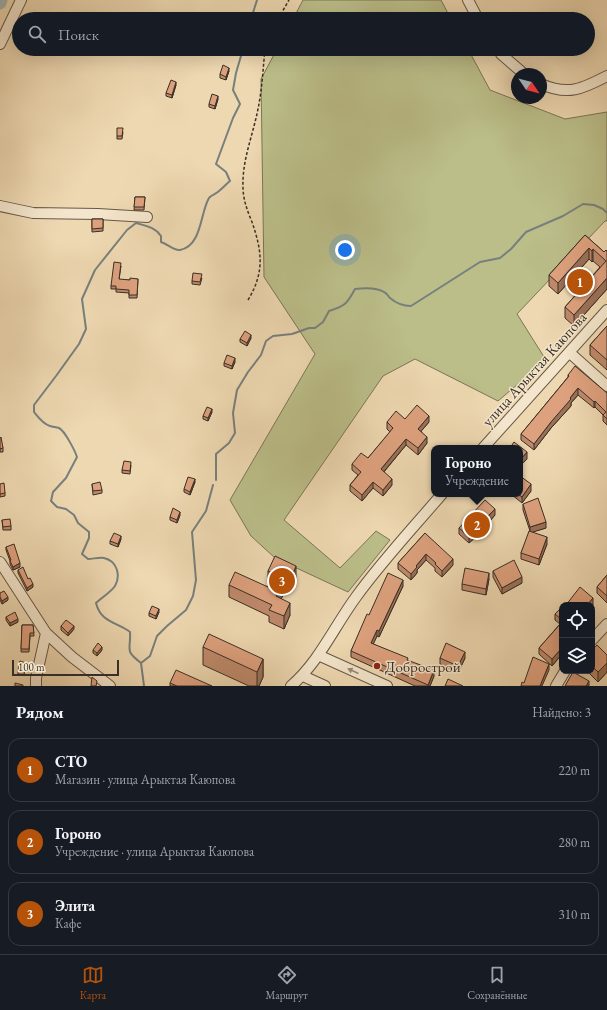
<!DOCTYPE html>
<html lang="ru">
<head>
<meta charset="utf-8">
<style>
  body { margin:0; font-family:"EB Garamond",serif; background:#20242c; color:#f1f3f6 }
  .controls { position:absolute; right:12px; bottom:12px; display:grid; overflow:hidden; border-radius:8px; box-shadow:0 4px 16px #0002 }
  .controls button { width:36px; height:36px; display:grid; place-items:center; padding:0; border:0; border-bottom:1px solid #363941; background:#171b24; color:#f1f3f6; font:20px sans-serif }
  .compass { position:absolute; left:511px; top:68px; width:36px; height:36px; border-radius:50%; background:#171b24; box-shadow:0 4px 16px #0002; rotate:125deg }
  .scale { position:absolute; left:12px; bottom:10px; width:107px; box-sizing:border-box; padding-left:4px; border:2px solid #392f25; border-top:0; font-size:11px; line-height:14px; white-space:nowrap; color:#392f25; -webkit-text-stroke:3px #f4e6cc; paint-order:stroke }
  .you { position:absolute; left:345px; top:250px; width:14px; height:14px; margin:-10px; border:3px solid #fff; border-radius:50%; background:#1a73e8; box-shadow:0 0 0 6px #1a73e833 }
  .badge { display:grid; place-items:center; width:26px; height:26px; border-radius:50%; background:#b45309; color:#fff; font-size:13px; font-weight:700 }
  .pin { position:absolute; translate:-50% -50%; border:2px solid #fff; box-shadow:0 1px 4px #0006 }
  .popup { position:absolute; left:431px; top:445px; width:92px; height:52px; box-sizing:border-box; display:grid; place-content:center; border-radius:8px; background:#171b24; filter:drop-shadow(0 1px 3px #0005); font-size:13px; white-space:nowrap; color:#9ea1a6 }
  .popup b { font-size:15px; color:#f1f3f6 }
  .popup::after { content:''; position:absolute; left:50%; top:100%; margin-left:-8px; border:8px solid transparent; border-top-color:#171b24 }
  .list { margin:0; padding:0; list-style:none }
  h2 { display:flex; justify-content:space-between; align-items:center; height:52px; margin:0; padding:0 16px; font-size:17px }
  h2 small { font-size:13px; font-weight:400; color:#9ea1a6 }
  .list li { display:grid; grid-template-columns:26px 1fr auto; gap:12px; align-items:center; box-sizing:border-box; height:64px; margin:0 8px 8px; padding:0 8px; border:1px solid #363941; border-radius:12px }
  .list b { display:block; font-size:15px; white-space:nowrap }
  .list p { margin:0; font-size:13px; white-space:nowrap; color:#9ea1a6 }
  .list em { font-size:13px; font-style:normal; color:#9ea1a6 }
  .icon { flex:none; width:22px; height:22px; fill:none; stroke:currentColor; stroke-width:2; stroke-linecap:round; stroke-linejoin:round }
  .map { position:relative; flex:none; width:607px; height:686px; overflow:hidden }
  .search { position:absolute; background:#171b24; box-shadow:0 4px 16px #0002; left:12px; right:12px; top:12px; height:44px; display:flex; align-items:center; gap:10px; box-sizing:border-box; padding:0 14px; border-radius:22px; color:#9ea1a6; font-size:15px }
  .sheet { height:268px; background:#171b24 }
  nav { display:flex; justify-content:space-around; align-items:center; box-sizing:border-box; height:56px; border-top:1px solid #363941; background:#171b24; font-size:11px; color:#9ea1a6 }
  nav a { display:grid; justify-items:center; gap:2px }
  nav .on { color:#b45309 }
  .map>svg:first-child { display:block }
  .green { fill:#bbbe89; stroke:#7a7657 }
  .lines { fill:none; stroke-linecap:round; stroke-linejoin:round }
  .stream { stroke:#77807d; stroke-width:2 }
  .river { stroke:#a0b6b8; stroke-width:13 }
  .minor-casing { stroke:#665948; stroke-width:12 }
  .path { stroke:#392f25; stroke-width:1.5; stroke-dasharray:3 2; stroke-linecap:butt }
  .minor { stroke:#f4e6cc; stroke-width:10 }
  .wall { fill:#bf8a6c; stroke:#392f25 }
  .shaded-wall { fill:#9b7158; stroke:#392f25 }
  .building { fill:#dea17e; stroke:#392f25 }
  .oneway { fill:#968a78 }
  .poi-dot { fill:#8f2418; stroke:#f4e6cc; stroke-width:1.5 }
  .labels { text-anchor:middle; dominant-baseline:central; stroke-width:3; stroke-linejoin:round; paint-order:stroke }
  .street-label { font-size:15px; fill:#392f25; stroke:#f4e6cc }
  .poi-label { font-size:15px; fill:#392f25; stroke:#f4e6cc; text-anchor:start }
</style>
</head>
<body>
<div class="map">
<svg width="607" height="686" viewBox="0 0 607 686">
  <rect width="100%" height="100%" fill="#eed8b1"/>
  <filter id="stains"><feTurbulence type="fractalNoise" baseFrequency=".005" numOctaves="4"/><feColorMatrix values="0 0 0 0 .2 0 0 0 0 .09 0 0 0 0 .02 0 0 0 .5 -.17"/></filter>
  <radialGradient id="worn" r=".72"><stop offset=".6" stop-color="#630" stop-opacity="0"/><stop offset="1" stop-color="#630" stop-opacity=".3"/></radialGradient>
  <path class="green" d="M303,0h138l10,19h-158z
    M277,49h191l22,41 75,29 42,-7v109h-2l-88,93 29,46 -48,41 -83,-42 -32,17 -99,144 56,48 36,-37 14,9 -42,52 -73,-34 -24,-22 -21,-36 85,-146 -51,-77 -3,-198z"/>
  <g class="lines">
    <path class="stream" d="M251,19l6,-19
      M216,480v-26l13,-11 6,-10 -2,-20 4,-23 11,-18 13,-17 5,-14 7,-5 19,-2 17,-6h6l8,-6 6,-11c16,-5 18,-7 26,-22 9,-1 21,-2 29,3 3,1 4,4 6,6 7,6 13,8 21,8l69,-44 20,-4 11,-9 15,-17 37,-16 20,-12 11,1 9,4 4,4
      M141,663l9,-7 7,-20 10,-10 19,-16 7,-14 3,-16 -4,-48 14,-21 7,-26
      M144,686l-3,-23c-17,-13 -10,-12 -11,-31 -13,-10 -29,-9 -34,-29 6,-6 14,-10 19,-17 6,-11 2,-25 -11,-28 -5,-1 -11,1 -16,1l-6,-5 7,-16v-6l-11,-9 -4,-8 -8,-6 -9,-2 -6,-6 2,-9 13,-14 11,-21c-2,-6 -12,-26 -18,-29 -3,-1 -6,-1 -9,-2 -7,-2 -12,-9 -16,-14v-7l22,-29 23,-32 7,-15 -4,-30 13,-29 32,-40 9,-7c10,3 19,4 25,13v6c7,2 13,9 19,8 22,-4 20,-37 29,-52 2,-3 7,-4 10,-7 4,-3 7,-7 11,-10l-4,-9 -10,-8 17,-46 7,-14 -7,-14 3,-17 7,-24"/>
    <path class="river" d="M0,3l1,-3"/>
    <g class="minor-casing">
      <path id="minor" d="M468,0l10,19
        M0,44l21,-44
        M498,49l3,5 23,20
        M541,84c27,12 41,5 66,-8
        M0,206l33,7 65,1 49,3
        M570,353l37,33
        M483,448l124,-138
        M0,562l46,71 26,24 38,29
        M592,640l15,-16
        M318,655l69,31
        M303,676l22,10
        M36,686v-8l10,-45
        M291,686c28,-24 43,-59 65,-89 26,-36 57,-69 86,-103
        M556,686l9,-15"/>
    </g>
    <path class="path" d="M278,19l11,-19
      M248,300c17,-28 14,-49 4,-78 -5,-12 -9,-23 -9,-35 -1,-27 10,-52 15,-78 4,-19 5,-40 7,-60"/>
    <use href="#minor" class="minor"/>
  </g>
  <path class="wall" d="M231,49h6l-1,3z
    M229,71l-3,9 -6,-2v-4z
    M176,85l-4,13 -6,-2v-3z
    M218,99l-3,10 -6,-2v-3z
    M123,132l-1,7h-5v-3z
    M135,197h10l-1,13h-10z
    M92,219h11v12l-11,1z
    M585,235l19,17 2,-2 1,39 -33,37 -9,-8v-11l35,-40 -7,-6 -1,1 -3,-3 -31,35 -9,-8v-11z
    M121,266l-2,14h11l8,-1 -1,19h-8v-5l-13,-1v-3h-5v-3z
    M202,278l-2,7 -8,-1v-3z
    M607,326v44l-17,-15v-10z
    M251,338l-4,8 -7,-4v-3z
    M235,362l-3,7 -8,-3v-3z
    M568,375l39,18v32l-4,-4v-6l-8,-8 -1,1 -16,-13 -7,8v3l-20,22 -17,22 -13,-10v-6l47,-57z
    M212,412l-4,9 -5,-2v-3z
    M405,419l24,3 -8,9 6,12 -9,12 -12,-10 -22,27 8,13 -9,11 -10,-8 -11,13 -12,-10v-6l8,-10 -6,-5v-6l16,-6 22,-26 -3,-3v-7z
    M0,438l3,10v4h-3z
    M131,465l-1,9 -8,-1v-3z
    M195,482l-5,13 -6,-3v-3z
    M0,484l5,9v3l-5,1z
    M92,484l10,6v3l-9,2z
    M531,491l-9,12 -11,-9h9z
    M523,504l23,24 -14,4 15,12 -8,21 -18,-6v-6l9,-22 -7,-21z
    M180,515l-3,8 -7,-3v-3z
    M495,515l-7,8v3l-19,17 -10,-9v-6z
    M2,520l9,6v4h-8z
    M425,533l28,32 -11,12 -7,-6v-3l-9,-8 -9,10v3l-6,7 -13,-11v-6z
    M121,539l-3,8 -8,-3v-3z
    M6,547l14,20 -7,3 -3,-6v-3l-4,-11z
    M18,570l10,9 5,8 -6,4 -9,-18z
    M268,571l28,7 -6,15 -5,-2 -4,8 9,16 -6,14 -15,-7v-6l-40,-19v-12l39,2 2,-3 -2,-1z
    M493,571l29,12 -20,11 -9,-17z
    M607,575v28l-10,-10v-6z
    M489,579l-3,16 -24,-5v-6z
    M403,586l-24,51 -2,-1 -4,8 35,16 26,16 -4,10h-15l-64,-29v-6l18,-36z
    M0,593l8,7 -6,4 -2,-4z
    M562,607v47l-10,12 -13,-12v-6l21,-24 -5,-4v-6z
    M159,612l-3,7 -7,-3v-3z
    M6,617l12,5 -8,4 -4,-6z
    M22,625h11l1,11h-4l-1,16h-8z
    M61,626l13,3 -6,7 -7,-6z
    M203,647l60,12v18l-4,9h-10l-46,-21z
    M93,650h9l-5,6 -4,-3z
    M592,650l15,5v17l-9,10 -11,-11h5z
    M440,658h25l-7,15 -18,-9z
    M26,666l-2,9 -6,-1v-3z
    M170,683l42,3h-42z"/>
  <path class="shaded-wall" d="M229,68v3l-3,9v-3z
    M176,82v3l-4,13v-3z
    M218,96v3l-3,10v-3z
    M589,248v11l-31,35v-11z
    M593,249v12l-1,1v-11z
    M607,278v11l-33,37v-11z
    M251,335v3l-4,8v-3z
    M235,358v4l-3,7v-3z
    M578,388v7l-7,8v3l-20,22 -17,22v-6l17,-22z
    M595,401v6l-1,1v-6z
    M212,409v3l-4,9v-3z
    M429,416v6l-11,13v-6z
    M427,437v6l-9,12v-7z
    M406,439v6l-25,30v-6z
    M527,452v7l-7,7v-6z
    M195,479v3l-5,13v-3z
    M392,479v6l-9,11v-6z
    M373,482v6l-11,13v-6z
    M531,484v7l-9,12v-6z
    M495,509v6l-7,8v3l-19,17v-6z
    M180,512v3l-3,8v-3z
    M546,522v6l-16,5v-6z
    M121,536v3l-3,8v-3z
    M547,537v7l-8,21v-6z
    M426,554v6l-9,10v3l-6,7v-6l5,-8z
    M453,559v6l-11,12v-6z
    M20,563v4l-7,3v-3z
    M296,566v12l-6,15v-12z
    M489,573v6l-3,16v-6z
    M522,577v6l-20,11v-6z
    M285,578v13l-9,18v-13z
    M403,580v6l-24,51v-6z
    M33,584v3l-6,4v-3z
    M8,597v3l-6,4v-3z
    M593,598v7l-1,1v-1h-5z
    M290,603v12l-6,14v-13z
    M159,609v3l-3,7v-3z
    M18,619v3l-8,4v-3z
    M74,626v3l-6,7v-3z
    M377,630v6l-6,13v-6z
    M102,647v3l-5,6v-3z
    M562,648v6l-10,12v-7z
    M465,652v6l-7,15v-7z
    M263,659v18l-4,9h-2v-14z
    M607,663v9l-9,10v-10z
    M549,664v6l-7,16h-2z
    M434,670v6l-4,10h-2z
    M589,681v5h-3z"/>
  <path class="building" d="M223,65l6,3 -3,9 -6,-3z
    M171,80l5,2 -4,13 -6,-2z
    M212,94l6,2 -3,10 -6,-2z
    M117,128h6l-1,8h-5z
    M135,197h10l-1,10h-10z
    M92,219h11v9l-11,1z
    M585,235l19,17 2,-2 1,1v27l-33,37 -9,-8 41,-46 -13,-12 -1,2 -3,-3 -31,35 -9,-8z
    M114,262l7,1 -2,16 11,1v-2l8,1 -1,16h-8v-5l-13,-1v-3h-5z
    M193,273l9,1 -2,8 -8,-1z
    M607,326v34l-17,-15z
    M245,331l6,4 -4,8 -7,-4z
    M227,355l8,3 -3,8 -8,-3z
    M575,366l32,27v26l-4,-4 3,-3 -11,-11 -1,1 -16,-14 -8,10 1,1 -20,23 -17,22 -13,-10 48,-58 -1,-1z
    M417,405l12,11 -11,13 9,8 -9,11 -12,-9 -25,30 11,10 -9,11 -10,-8 -11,13 -12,-10 11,-13 -9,-8 9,-11 7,5 25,-30 -6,-6 9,-11 9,8z
    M207,407l5,2 -4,9 -5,-2z
    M1,437l2,11 -3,1v-11z
    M514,442l13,10 -7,8v-12h-10z
    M124,461l7,1 -1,9 -8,-1z
    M520,476l11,8 -9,13 -4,-3h2z
    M188,477l7,2 -5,13 -6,-3z
    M100,482l2,8 -9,1 -1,-7z
    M4,483l1,10 -5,1v-10z
    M538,498l8,24 -16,5 -7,-23z
    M485,500l10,9 -9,9 2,1 -19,18 -10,-9z
    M173,508l7,4 -3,8 -7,-3z
    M10,519l1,7 -8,1 -1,-7z
    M529,531l18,6 -8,22 -18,-6z
    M114,533l7,3 -3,8 -8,-3z
    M425,533l28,26 -11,12 -7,-7 1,-1 -10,-9 -10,12 1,1 -6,7 -13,-11z
    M14,544l6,19 -7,4 -3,-6 1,-1 -5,-13z
    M275,556l21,10 -6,15 -5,-3 -9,18 14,7 -6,13 -15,-6 3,-5 -43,-20 6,-13 33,15 6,-13 -6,-3z
    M514,560l8,17 -20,11 -9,-17z
    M23,567l5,12 2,-1 3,6 -6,4 -9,-18z
    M465,568l24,5 -3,16 -24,-5z
    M388,573l15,7 -24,51 -2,-1 -6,13 37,15 -1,2 27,10 -6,15 -77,-34 16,-37 2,1z
    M607,575v21l-10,-9z
    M580,587l13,11 -6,7h-21z
    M4,591l4,6 -6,4 -2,-4v-4z
    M152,606l7,3 -3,7 -7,-3z
    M562,607v13l-7,-6z
    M15,612l3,7 -8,4 -4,-6z
    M66,620l8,6 -6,7 -7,-7z
    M562,622v11l-1,1h1v14l-10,11 -13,-11z
    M22,625h11l1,8h-4l-1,16h-8z
    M209,634l54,25 -6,13 -54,-25z
    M98,643l4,4 -5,6 -4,-3z
    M446,643l19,9 -7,14 -18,-8z
    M597,645l10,10v8l-9,9 -6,-6v-16z
    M533,657l16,7 -9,22h-19l1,-4 2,1z
    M20,661l6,2 -2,9 -6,-1z
    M176,670l36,16h-35l-7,-3z
    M573,672l16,9 -3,5h-21z
    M92,677l5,4 -1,5h-5z
    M448,679l15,7h-18z
    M15,683l8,2v1h-8z"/>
  <defs><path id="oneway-solid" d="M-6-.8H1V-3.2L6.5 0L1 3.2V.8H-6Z"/></defs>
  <use class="oneway" href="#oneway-solid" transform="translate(353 671) rotate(-156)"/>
  <circle class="poi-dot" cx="377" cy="666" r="4"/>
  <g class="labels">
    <g class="street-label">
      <text transform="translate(534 369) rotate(-48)">улица Арыктая Каюпова</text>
    </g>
    <g class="poi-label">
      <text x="385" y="666">Добрострой</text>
    </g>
  </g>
  <rect width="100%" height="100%" filter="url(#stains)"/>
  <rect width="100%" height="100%" fill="url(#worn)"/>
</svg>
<div class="controls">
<button><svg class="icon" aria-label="locate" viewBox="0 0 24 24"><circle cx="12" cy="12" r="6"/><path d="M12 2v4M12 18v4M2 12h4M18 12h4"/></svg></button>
<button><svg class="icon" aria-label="layers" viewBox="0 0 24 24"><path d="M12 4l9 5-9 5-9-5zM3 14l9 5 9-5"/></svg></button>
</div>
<svg class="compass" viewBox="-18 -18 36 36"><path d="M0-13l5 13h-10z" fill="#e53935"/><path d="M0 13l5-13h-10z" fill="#9ea1a6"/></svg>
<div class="scale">100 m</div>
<div class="you"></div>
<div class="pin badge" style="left:580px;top:282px">1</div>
<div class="pin badge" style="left:477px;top:525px">2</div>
<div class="popup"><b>Гороно</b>Учреждение</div>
<div class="pin badge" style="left:282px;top:581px">3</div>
<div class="search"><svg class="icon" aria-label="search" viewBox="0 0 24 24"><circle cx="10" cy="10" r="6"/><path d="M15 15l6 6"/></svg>Поиск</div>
</div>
<section class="sheet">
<h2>Рядом<small>Найдено: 3</small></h2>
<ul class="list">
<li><span class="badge">1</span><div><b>СТО</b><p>Магазин · улица Арыктая Каюпова</p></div><em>220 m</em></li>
<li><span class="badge">2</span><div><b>Гороно</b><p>Учреждение · улица Арыктая Каюпова</p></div><em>280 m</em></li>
<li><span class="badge">3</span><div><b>Элита</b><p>Кафе</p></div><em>310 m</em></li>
</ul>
</section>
<nav>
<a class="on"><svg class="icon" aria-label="map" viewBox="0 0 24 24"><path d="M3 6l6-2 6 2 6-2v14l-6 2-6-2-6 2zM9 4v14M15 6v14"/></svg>Карта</a>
<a><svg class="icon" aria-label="directions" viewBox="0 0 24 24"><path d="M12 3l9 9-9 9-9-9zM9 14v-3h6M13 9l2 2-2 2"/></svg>Маршрут</a>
<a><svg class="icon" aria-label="saved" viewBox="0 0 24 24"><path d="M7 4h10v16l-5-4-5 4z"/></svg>Сохранённые</a>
</nav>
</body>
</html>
